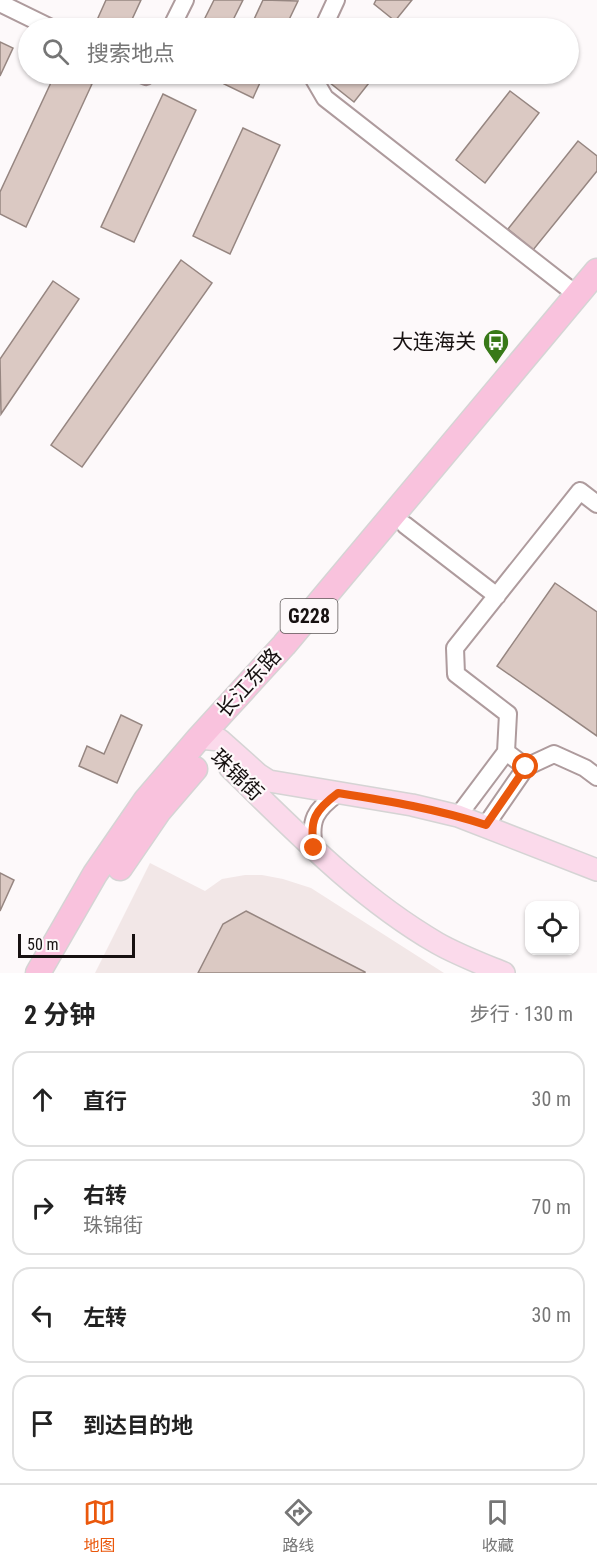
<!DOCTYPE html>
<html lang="zh">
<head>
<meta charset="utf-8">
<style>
  body { margin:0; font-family:"Roboto Condensed","Noto Sans SC",sans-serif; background:#f2f2f2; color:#222 }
  .controls { position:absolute; right:18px; bottom:18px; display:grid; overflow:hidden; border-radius:12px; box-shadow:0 2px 4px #0004 }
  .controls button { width:54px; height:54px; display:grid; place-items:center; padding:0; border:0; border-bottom:2px solid #e0e0e0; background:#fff; color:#222; font:30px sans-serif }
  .scale { position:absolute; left:18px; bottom:15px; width:117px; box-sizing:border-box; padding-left:6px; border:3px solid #171111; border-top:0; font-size:16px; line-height:21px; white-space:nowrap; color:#171111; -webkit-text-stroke:4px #fdf9fa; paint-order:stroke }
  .stop { position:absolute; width:18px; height:18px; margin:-14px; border:4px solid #ea580c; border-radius:50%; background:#fff }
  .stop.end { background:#ea580c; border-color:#fff; box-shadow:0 2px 6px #0008 }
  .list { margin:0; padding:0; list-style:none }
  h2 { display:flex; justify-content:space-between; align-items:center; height:78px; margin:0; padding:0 24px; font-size:26px }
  h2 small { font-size:20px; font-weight:400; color:#767676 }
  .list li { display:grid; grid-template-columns:39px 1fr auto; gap:18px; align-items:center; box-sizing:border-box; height:96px; margin:0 12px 12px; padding:0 12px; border:2px solid #e0e0e0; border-radius:18px }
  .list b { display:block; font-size:22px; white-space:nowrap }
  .list p { margin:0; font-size:20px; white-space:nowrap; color:#767676 }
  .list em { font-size:20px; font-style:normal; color:#767676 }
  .icon { flex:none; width:33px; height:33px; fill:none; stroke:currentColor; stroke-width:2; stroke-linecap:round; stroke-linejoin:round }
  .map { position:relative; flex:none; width:597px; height:973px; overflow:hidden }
  .search { position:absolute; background:#fff; box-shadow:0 2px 4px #0004; left:18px; right:18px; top:18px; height:66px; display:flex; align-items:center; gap:15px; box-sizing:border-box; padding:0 21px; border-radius:33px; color:#767676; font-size:22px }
  .sheet { height:510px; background:#fff }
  nav { display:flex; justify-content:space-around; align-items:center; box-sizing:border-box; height:84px; border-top:2px solid #e0e0e0; background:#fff; font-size:16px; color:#767676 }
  nav a { display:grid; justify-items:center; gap:3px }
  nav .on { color:#ea580c }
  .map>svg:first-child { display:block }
  .built { fill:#f2e7e7 }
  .building { fill:#dbc9c3; stroke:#968681; stroke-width:1.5 }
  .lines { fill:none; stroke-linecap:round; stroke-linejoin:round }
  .minor-casing { stroke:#ae9b9d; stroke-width:20 }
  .major-casing { stroke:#d5d4d4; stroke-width:24 }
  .highway-casing { stroke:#d5d4d4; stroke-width:27 }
  .minor { stroke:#fff; stroke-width:16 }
  .major { stroke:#fbdaeb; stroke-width:21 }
  .highway { stroke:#f9c2dd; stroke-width:24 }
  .route { stroke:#ea580c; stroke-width:8 }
  .labels { text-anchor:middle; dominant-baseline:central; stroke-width:4.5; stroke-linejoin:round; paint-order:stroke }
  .shield { fill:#fdf9fa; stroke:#5c5757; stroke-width:1.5 }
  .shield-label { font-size:20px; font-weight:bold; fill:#171111 }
  .poi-label { font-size:21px; fill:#171111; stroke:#fdf9fa; text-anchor:end }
  .street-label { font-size:21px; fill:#171111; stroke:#fdf9fa }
</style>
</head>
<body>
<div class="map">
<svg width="597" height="973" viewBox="0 0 597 973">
  <rect width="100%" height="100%" fill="#fdf9fa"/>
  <path class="built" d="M150,863l55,28 17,-12 23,-4h17l21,4 28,9 133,85h-349z"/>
  <path class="building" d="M106,0h35l-13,28h-12l-19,-8z
    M214,0h29l-14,28h-29z
    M263,0l35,1 -13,27h-35z
    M376,0h36l-17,21 -21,-17z
    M0,42l13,6 -13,28z
    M55,74h14l23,10 -66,143 -26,-13v-22z
    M229,74h35l-11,24 -29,-14z
    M335,74h41l-22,28 -25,-20z
    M510,91l29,22 -54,70 -29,-23z
    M163,94l33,16 -62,132 -33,-15z
    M243,128l37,17 -50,109 -37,-18z
    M578,141l19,15v15l-64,79 -25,-21z
    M181,260l31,23 -130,184 -31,-22z
    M53,281l26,18 -78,115 -1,-55z
    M555,583l42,29v124l-100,-70z
    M121,715l21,10 -25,58 -38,-17 8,-20 17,8z
    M0,873l14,7 -14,31z
    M246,911l119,61v1h-167l25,-49z"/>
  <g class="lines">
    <g class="minor-casing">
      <path id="minor" d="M0,3l51,25
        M171,28l14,-28
        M323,28l13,-28
        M141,74l5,2 2,-2
        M311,74l14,24 252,197
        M405,525l92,71
        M526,767l-20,-15 2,-38 -52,-40 -1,-26 125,-157 17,13
        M458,816l48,-64
        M486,825l40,-58 28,-13 31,14 12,9
        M314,848c-5,-28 1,-38 24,-55"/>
    </g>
    <g class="major-casing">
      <path id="major" d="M199,738l21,2 38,34 11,7 143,24 46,11 139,54
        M230,768c65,63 128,129 207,175 21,12 45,21 67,30"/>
    </g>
    <g class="highway-casing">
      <path id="highway" d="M120,868l39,-57 36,-42
        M38,973l57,-99 51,-74 53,-62 85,-93 313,-374"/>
    </g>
    <use href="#minor" class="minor"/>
    <use href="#major" class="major"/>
    <use href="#highway" class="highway"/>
  </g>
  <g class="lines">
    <path class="route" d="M314,848c-5,-28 1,-38 24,-55 50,8 100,16 148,32l40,-58"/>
  </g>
  <defs>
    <g id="bus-pin" transform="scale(1.35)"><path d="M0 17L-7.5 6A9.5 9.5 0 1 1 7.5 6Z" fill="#387918" stroke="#fdf9fa"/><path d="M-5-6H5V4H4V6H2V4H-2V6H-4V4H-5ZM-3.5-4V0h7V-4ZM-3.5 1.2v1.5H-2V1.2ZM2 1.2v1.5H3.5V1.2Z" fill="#fff"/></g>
  </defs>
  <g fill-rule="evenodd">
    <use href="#bus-pin" x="496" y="342"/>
  </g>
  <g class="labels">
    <rect class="shield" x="280.5" y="599" width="57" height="34" rx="4.5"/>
    <g class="shield-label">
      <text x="309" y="616">G228</text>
    </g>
    <g class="poi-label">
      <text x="476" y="342">大连海关</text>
    </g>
    <g class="street-label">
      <text transform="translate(249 683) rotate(-48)">长江东路</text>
      <text transform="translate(237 775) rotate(44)">珠锦街</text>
    </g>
  </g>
</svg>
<div class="controls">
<button><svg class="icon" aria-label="locate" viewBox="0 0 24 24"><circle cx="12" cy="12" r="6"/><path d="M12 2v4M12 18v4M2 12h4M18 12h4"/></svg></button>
</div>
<div class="scale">50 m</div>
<div class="stop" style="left:526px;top:767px"></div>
<div class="stop end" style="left:314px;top:848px"></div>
<div class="search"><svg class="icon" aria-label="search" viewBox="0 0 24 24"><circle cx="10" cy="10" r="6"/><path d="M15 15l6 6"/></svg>搜索地点</div>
</div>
<section class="sheet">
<h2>2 分钟<small>步行 · 130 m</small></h2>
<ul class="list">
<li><svg class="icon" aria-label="ahead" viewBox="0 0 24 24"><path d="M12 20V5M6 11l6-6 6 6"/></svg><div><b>直行</b></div><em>30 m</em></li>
<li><svg class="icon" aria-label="right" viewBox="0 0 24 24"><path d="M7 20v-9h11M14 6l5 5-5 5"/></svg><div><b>右转</b><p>珠锦街</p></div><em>70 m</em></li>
<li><svg class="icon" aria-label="left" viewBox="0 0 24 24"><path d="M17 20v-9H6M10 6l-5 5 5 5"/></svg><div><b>左转</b></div><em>30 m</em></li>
<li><svg class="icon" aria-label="arrive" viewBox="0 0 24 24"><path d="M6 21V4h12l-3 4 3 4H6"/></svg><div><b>到达目的地</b></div></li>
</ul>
</section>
<nav>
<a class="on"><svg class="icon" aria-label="map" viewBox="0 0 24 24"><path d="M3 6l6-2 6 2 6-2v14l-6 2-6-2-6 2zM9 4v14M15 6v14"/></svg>地图</a>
<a><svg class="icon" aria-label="directions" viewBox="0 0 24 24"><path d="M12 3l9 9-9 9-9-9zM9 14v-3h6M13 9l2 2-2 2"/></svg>路线</a>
<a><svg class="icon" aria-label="saved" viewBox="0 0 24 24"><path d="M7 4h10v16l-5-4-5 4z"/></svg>收藏</a>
</nav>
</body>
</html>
